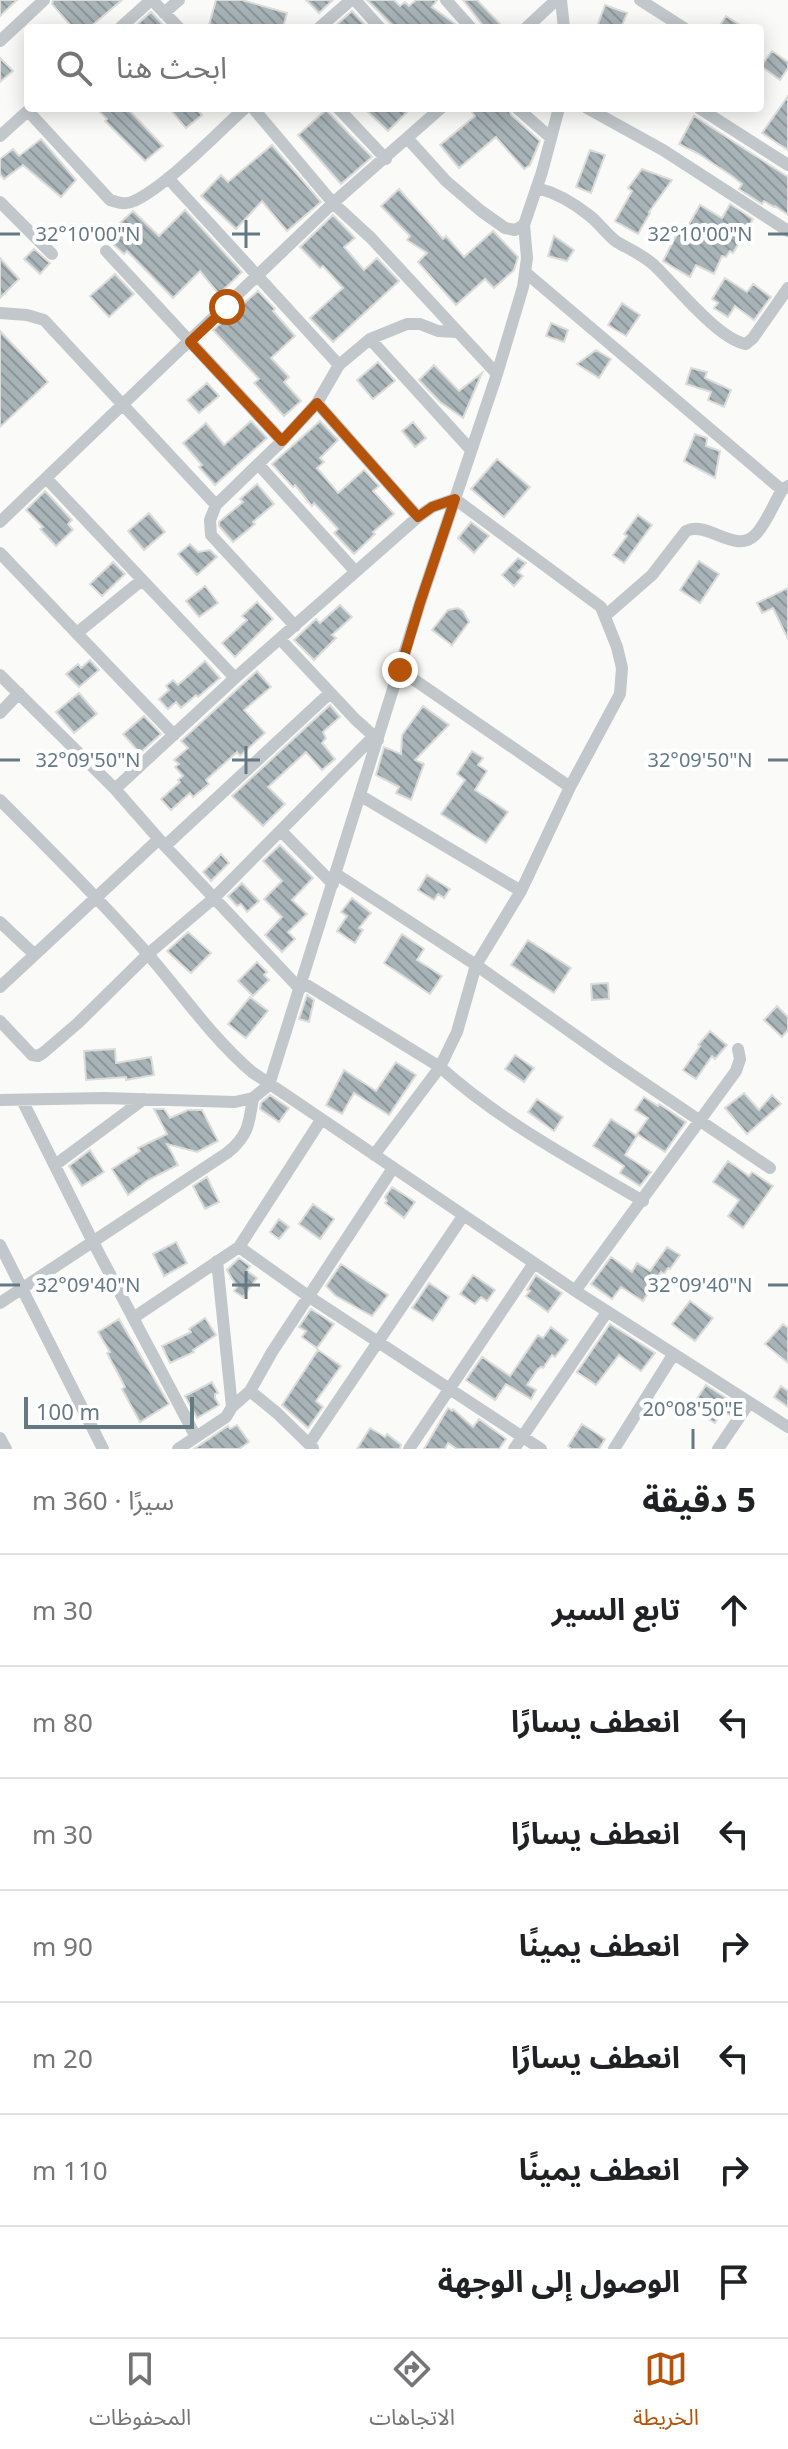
<!DOCTYPE html>
<html lang="ar">
<head>
<meta charset="utf-8">
<style>
  body { margin:0; font-family:"Noto Sans","Noto Sans Arabic",sans-serif; background:#f2f2f2; color:#202124; direction:rtl }
  .scale { position:absolute; left:24px; bottom:20px; width:170px; box-sizing:border-box; padding-left:8px; border:4px solid #657983; border-top:0; font-size:22px; line-height:28px; white-space:nowrap; color:#657983; -webkit-text-stroke:6px #fff; paint-order:stroke }
  .stop { position:absolute; width:24px; height:24px; margin:-18px; border:6px solid #b45309; border-radius:50%; background:#fff }
  .stop.end { background:#b45309; border-color:#fff; box-shadow:0 2px 8px #0008 }
  .list { margin:0; padding:0; list-style:none }
  h2 { display:flex; justify-content:space-between; align-items:center; height:104px; margin:0; padding:0 32px; font-size:34px }
  h2 small { font-size:26px; font-weight:400; color:#757577 }
  .list li { display:grid; grid-template-columns:52px 1fr auto; gap:24px; align-items:center; box-sizing:border-box; height:112px; padding:0 32px; border-top:2px solid #e0e0e0 }
  .list b { display:block; font-size:30px; white-space:nowrap }
  .list em { font-size:26px; font-style:normal; color:#757577 }
  .icon { flex:none; width:44px; height:44px; fill:none; stroke:currentColor; stroke-width:2; stroke-linecap:round; stroke-linejoin:round }
  .map { position:relative; flex:none; width:788px; height:1449px; overflow:hidden; direction:ltr }
  .search { position:absolute; background:#fff; box-shadow:0 4px 20px #0003; left:24px; right:24px; top:24px; height:88px; display:flex; align-items:center; gap:20px; box-sizing:border-box; padding:0 28px; border-radius:8px; color:#757577; font-size:30px }
  .sheet { height:888px; background:#fff }
  nav { display:flex; justify-content:space-around; align-items:center; box-sizing:border-box; height:112px; border-top:2px solid #e0e0e0; background:#fff; font-size:22px; color:#757577 }
  nav a { display:grid; justify-items:center; gap:4px }
  nav .on { color:#b45309 }
  .map>svg:first-child { display:block }
  .building { fill:url(#building-back-hatch); stroke:#dcdcda; stroke-width:2 }
  .lines { fill:none; stroke-linecap:round; stroke-linejoin:round }
  .street { stroke:#c1c7ca; stroke-width:12 }
  .route { stroke:#b45309; stroke-width:10 }
  .ticks { fill:none; stroke:#657983; stroke-width:3 }
  .ticks-label { font-size:20px; text-anchor:middle; fill:#657983; stroke:#fff; stroke-width:8; stroke-linejoin:round; paint-order:stroke }
</style>
</head>
<body>
<div class="map">
<svg width="788" height="1449" viewBox="0 0 788 1449">
  <defs>
    <pattern id="building-back-hatch" width="6" height="6" patternUnits="userSpaceOnUse" patternTransform="scale(2)"><rect width="6" height="6" fill="#a8b3b7"/><path d="M-1 5l2 2M0 0l6 6M5-1l2 2" fill="none" stroke="#8c969a"/></pattern>
  </defs>
  <rect width="100%" height="100%" fill="#fafaf8"/>
  <path class="building" d="M0,0h17l-17,16z
    M53,0h69l-33,28h-16l-21,-24z
    M216,0h26l45,13 -4,15h-62l-12,-3z
    M306,0h27l-14,13z
    M367,0h27l6,6 5,-4 4,4 7,-6h21l-5,7 23,17 -5,4h-55z
    M463,0h14l27,28h-19z
    M605,5l22,8 -6,15h-13l-10,-4z
    M352,11l16,17h-35z
    M151,12l15,16h-33z
    M726,16l19,12h-27z
    M772,51l16,11v6l-8,12 -19,-14z
    M0,58l13,13 -13,11z
    M788,96v54l-26,-17z
    M96,108h31l36,38 -18,15 -40,-40 2,-2z
    M169,108h27l6,7 -16,13z
    M364,108h47l-23,23z
    M469,108h39l3,7 29,26 -10,24 -6,4 -28,-32 -37,31 -19,-23 35,-29z
    M326,110l46,47 -31,27 -43,-49z
    M694,116l94,61v38l-13,-9 -1,1 -10,-6 -2,3 -23,-15 3,-5 -10,-8 -33,-22 -20,-10z
    M41,139l35,41 -15,17 -38,-32 -19,14 -4,-5v-15l13,-10 6,7z
    M272,145l49,57 -34,29 -25,-30 -26,28 -35,-33 20,-21 7,7z
    M590,150l15,5 -14,38 -15,-6z
    M642,169l30,11 -23,32 1,1 -12,21 -23,-13 17,-30 -4,-3z
    M399,189l44,50 3,-3 18,21 29,-26 25,26 -4,13 -20,18 -9,-9 -29,26 -38,-43 9,-9 -20,-13 3,-4 -29,-30z
    M730,204l23,15 -20,34 -3,-2 -4,6 -4,-1 -8,18 -18,-9 -6,12 -27,-16 16,-31 5,3 16,-28 22,13z
    M185,210l57,62 -23,22 -19,-23 -27,27 -46,-47 -3,3 -19,-17 28,-26 26,25z
    M333,215l22,23 -11,9 20,23 13,-12 22,23 -66,61 -23,-24 33,-30 -20,-22 -3,2 -20,-21z
    M554,236l20,14 -7,11 -19,-5z
    M34,249l16,14 -10,11 -16,-15z
    M0,258l19,21 -19,19z
    M115,274l19,20 -25,23 -19,-21z
    M725,278l22,14 6,-8 18,13 -17,23 -19,-14 -7,11 -14,-9 4,-5 -6,-4z
    M258,291l17,18 -2,2 22,25 -24,22 18,19 -5,5 17,19 -17,15 -30,-33 5,-4 -46,-49z
    M622,303l18,12 -14,21 -18,-11z
    M551,323l17,7 -4,12 -18,-6z
    M0,331l48,51 -48,45z
    M596,350l15,9 -12,19 -22,-14z
    M378,362l17,19 -22,18 -16,-19z
    M434,365l25,26 23,-18 -19,45 -23,-16 -21,-22z
    M691,368l16,4 -2,6 26,12 -7,17 -16,-7 3,-8 -25,-8z
    M207,383l12,13 -20,17 -12,-13z
    M251,421l16,17 -52,47 -16,-18 3,-2 -19,-22 23,-20 18,22z
    M320,421l18,19 -18,18 4,4 -7,6 21,25 26,-23 15,16 -6,5 21,23 -21,18 2,2 -21,20 -20,-21 4,-4 -24,-26 -2,3 -17,-21 -2,2 -21,-23z
    M413,422l13,16 -11,9 -13,-16z
    M695,434l12,4 -1,8 14,5 -5,27 -31,-17z
    M497,459l33,28 -26,30 -33,-28z
    M257,484l17,20 -21,18 2,2 -22,18 -14,-16v-4l24,-20 -3,-3z
    M45,491l27,29 -4,4 5,6 -17,16 -16,-17 3,-2 -17,-17z
    M149,513l16,19 -21,18 -16,-19z
    M638,515l14,10 -28,38 -11,-8 14,-19 -3,-2z
    M471,522l18,14 -15,17 -16,-15z
    M190,544l8,8 12,-2 7,7 -20,18 -19,-21z
    M518,558l8,5 -8,9 5,4 -9,10 -12,-11z
    M699,561l20,13 -19,29 -20,-13z
    M113,562l12,12 -23,22 -12,-12z
    M205,586l13,17 -19,14 -13,-16z
    M788,588v51l-15,-31 -11,5 -5,-10z
    M257,602l16,17 -38,38 -13,-14 25,-23 -5,-4z
    M340,605l12,12 -20,18 4,3 -22,22 -20,-20 22,-21 4,4z
    M458,608l5,3 6,11 -17,23 -20,-15 16,-20z
    M90,660l9,10 -20,17 -13,-13 12,-10 3,4z
    M205,661l15,17 -22,19 -2,-2 -15,13 -5,-6 -8,7 -9,-10 10,-9 -3,-4 7,-6 5,5z
    M257,671l14,16 -27,23 21,23 -25,23 -3,-4 -31,28 3,4 -16,13 -3,-4 -19,17 -10,-11 19,-17 -2,-2 5,-4 -8,-9 4,-3 -5,-4 14,-12 -7,-7z
    M79,693l18,21 -23,19 -18,-21z
    M330,705l10,12 -17,15 3,6 -4,5 13,16 -13,11 -16,-18 -38,35 17,17 -22,22 -31,-30z
    M423,706l26,19 -34,35 9,4 -13,36 -15,-7 3,-6 -23,-12 8,-28 17,7 1,-19z
    M144,716l17,18 -21,19 -17,-19z
    M472,751l11,7 -5,7 9,6 -12,19 33,22 -22,31 -45,-29 24,-34 -8,-6z
    M280,845l33,33 -21,22 15,14 -19,18 7,7 -13,13 -17,-17 17,-18 -18,-18 18,-18 -19,-20z
    M221,854l8,9 -18,18 -8,-9z
    M427,875l23,14 -6,9 -6,-4 -4,6 -16,-10z
    M242,883l17,18 -12,11 -6,-8 -4,2 -9,-10z
    M352,898l19,15 -12,15 4,2 -8,13 -18,-12 10,-15 -6,-4z
    M188,932l23,21 -20,20 -24,-22z
    M402,934l22,15 -7,11 25,16 -12,18 -46,-31z
    M528,940l43,28 -17,25 -43,-28z
    M257,962l10,10 -3,3 5,5 -16,16 -15,-15z
    M608,983l1,16 -17,1 -1,-16z
    M307,995l7,5 -5,22 -10,-3z
    M250,997l18,14 -22,27 -18,-14z
    M777,1006l11,11v13l-6,7 -18,-17z
    M710,1031l17,14 -12,14 -3,-3 -16,23 -13,-9 17,-24 -2,-1z
    M115,1049l1,14 35,-6 3,18 -28,5v-3l-40,3 -2,-29z
    M515,1055l19,13 -10,14 -19,-13z
    M396,1062l20,13 -27,40 -35,-22 -12,21 -16,-9 18,-35 32,21z
    M744,1093l15,17 13,-15 9,9 -34,30 -22,-26z
    M270,1095l19,13 -10,14 -19,-13 1,-6z
    M644,1097l14,9 1,-2 27,18 -21,30 -28,-18 11,-16 -13,-8z
    M537,1099l26,18 -9,14 -26,-19z
    M154,1109h10l6,9 18,-8h14l16,31 -21,11 -30,-8 11,21 -30,15 -20,15 -16,-26 28,-18 -2,-3 29,-14z
    M611,1119l26,17 -12,19 26,17 -11,14 -20,-13 4,-7 -31,-20z
    M90,1150l14,22 -22,14 -13,-20z
    M728,1161l21,15 3,-4 21,14 -30,42 -15,-12 11,-16 -26,-18z
    M207,1177l12,25 -14,7 -12,-23z
    M392,1187l23,15 -11,16 -19,-15 2,-2 -2,-4z
    M313,1204l21,15 -14,20 -21,-15z
    M279,1219l10,8 -10,12 -9,-7z
    M176,1242l11,21 -23,13 -11,-22z
    M667,1247l13,8 -10,14 -2,-1 -4,6 -3,-2 -18,29 -22,-14 -9,12 -21,-15 20,-27 21,15 5,-9 13,8z
    M239,1258l11,8 -3,5 10,7 -14,19 -9,-6 3,-4 -10,-17z
    M341,1264l47,31 -16,21 -36,-20 -10,-10z
    M473,1275l22,15 -8,11 -6,-4 -6,7 -15,-10z
    M536,1275l26,18 -14,19 -22,-16 4,-5 -3,-1z
    M429,1283l20,14 -16,24 -21,-13z
    M690,1301l23,17 -18,23 -23,-17z
    M311,1309l23,15 -17,24 -15,-11 4,-6 -7,-4z
    M205,1318l11,17 -23,15 1,2 -24,11 -8,-17 29,-14 -2,-3z
    M119,1319l50,85 -29,18 -18,-33 3,-2 -18,-34 3,-1 -12,-20z
    M610,1324l45,29 -14,18 -22,-16 -23,30 -19,-13z
    M783,1324l5,4v35l-23,-19z
    M551,1327l17,13 -13,17 -3,-2 -9,13 -2,-1 -4,3 -10,15 9,5 -5,9 -25,-15 -11,16 -29,-20 16,-23 28,19 28,-41 5,3z
    M318,1350l23,16 -25,35 7,6 -15,21 -26,-23z
    M212,1382l6,11 -3,1v4l4,7 -22,13 -12,-22z
    M706,1385l31,20 -7,10 -8,-4 -7,12 -24,-15z
    M781,1386l7,5v16l-14,-10z
    M448,1408l4,3 1,-2 20,18 6,-8 27,20 -7,10h-42l-9,-6 -3,6h-21z
    M582,1424l23,15 -6,10h-27l-4,-3z
    M237,1425l12,17 -10,7h-45l34,-23 2,3z
    M370,1428l15,9 2,-3 14,11 -1,4h-43z"/>
  <g class="lines">
    <path class="street" d="M152,0l27,28
      M355,0l25,28
      M446,0l25,28
      M561,0l3,28
      M640,0l44,28
      M164,13l15,-13
      M120,28l31,-28
      M319,28l32,-28
      M526,28l30,-28
      M0,41l44,-41
      M253,108l80,95 38,35 126,136
      M338,108l48,51
      M517,108l34,30
      M587,108l76,42 125,81
      M699,108l89,57
      M28,111l82,89c9,3 16,5 24,1 34,-16 82,-67 111,-93
      M0,136l31,-28
      M408,139l38,42 35,30 24,17 10,2 9,-5
      M168,178l171,187
      M537,188c20,5 37,15 53,28 10,8 17,19 27,26 12,7 26,13 37,23 21,20 64,74 92,79l7,-6 35,-50
      M0,202l52,52
      M106,251l176,190
      M525,272l257,218
      M0,313l27,2 17,5 172,185 66,-64 35,-38 22,-38 31,-26 37,-15h13l18,7 19,1
      M370,339l100,110
      M317,403l101,114
      M258,464l97,107
      M46,478l189,200
      M216,505l-6,15 1,15 84,91
      M0,522l333,-319 108,-95
      M0,553l174,182
      M605,616l47,-41 34,-44c22,-11 50,25 70,3 11,-12 18,-31 26,-44l6,-4
      M77,633l65,-53
      M280,639l75,80 23,21
      M400,670l170,117
      M0,675l115,114 50,57 135,143
      M0,713l19,-20
      M115,789l120,-111 183,-161 14,-10 23,-8 146,108 16,40 5,21 -2,26 -50,93 -49,104 -45,74 -19,67 -17,35 -138,-85
      M361,796l160,95
      M0,800c50,50 99,99 146,152 35,40 65,85 106,120l328,222 208,133
      M281,831l52,53
      M165,846l165,-153
      M336,874l140,91 137,97 157,106
      M0,922l34,32
      M0,987l159,-148
      M0,1021l32,34 6,1 5,-3 35,-30 70,-69 66,-56 160,-162
      M0,1100l104,-2 131,4 18,-4 16,-13 151,-482 77,-229 26,-87 4,-29 -3,-33 18,-53 17,-64
      M22,1100l71,142 103,195
      M374,1155l66,-88c60,54 133,93 203,134
      M55,1165l89,-66
      M0,1245l103,204
      M239,1247l69,49 233,153
      M217,1261l15,146
      M575,1291l161,-220 4,-12 -2,-10
      M0,1303l227,-150c21,-17 22,-28 26,-55
      M133,1318l106,-71 82,-127
      M250,1391l27,22 36,35
      M0,1438l6,11
      M309,1444l154,-228
      M178,1449l48,-32 6,-10 18,-16 22,-39 121,-184
      M409,1449l125,-186
      M514,1449l93,-137
      M614,1449l59,-94
      M718,1449l31,-46"/>
  </g>
  <g class="lines">
    <path class="route" d="M227,307l-37,35 92,99 35,-38 101,114 14,-10 23,-8 -35,104 -20,67"/>
  </g>
  <path class="ticks" d="M246,220v28M0,234h20M232,234h28M768,234h20M246,746v28M0,760h20M232,760h28M768,760h20M246,1271v28M0,1285h20M232,1285h28M768,1285h20M693,1429v20"/>
  <g class="ticks-label">
    <text x="88" y="241">32°10'00"N</text>
    <text x="700" y="241">32°10'00"N</text>
    <text x="88" y="767">32°09'50"N</text>
    <text x="700" y="767">32°09'50"N</text>
    <text x="88" y="1292">32°09'40"N</text>
    <text x="700" y="1292">32°09'40"N</text>
    <text x="693" y="1416">20°08'50"E</text>
  </g>
</svg>
<div class="scale">100 m</div>
<div class="stop" style="left:227px;top:307px"></div>
<div class="stop end" style="left:400px;top:670px"></div>
<div class="search"><svg class="icon" aria-label="search" viewBox="0 0 24 24"><circle cx="10" cy="10" r="6"/><path d="M15 15l6 6"/></svg>ابحث هنا</div>
</div>
<section class="sheet">
<h2>5 دقيقة<small>سيرًا · 360 m</small></h2>
<ul class="list">
<li><svg class="icon" aria-label="ahead" viewBox="0 0 24 24"><path d="M12 20V5M6 11l6-6 6 6"/></svg><div><b>تابع السير</b></div><em>30 m</em></li>
<li><svg class="icon" aria-label="left" viewBox="0 0 24 24"><path d="M17 20v-9H6M10 6l-5 5 5 5"/></svg><div><b>انعطف يسارًا</b></div><em>80 m</em></li>
<li><svg class="icon" aria-label="left" viewBox="0 0 24 24"><path d="M17 20v-9H6M10 6l-5 5 5 5"/></svg><div><b>انعطف يسارًا</b></div><em>30 m</em></li>
<li><svg class="icon" aria-label="right" viewBox="0 0 24 24"><path d="M7 20v-9h11M14 6l5 5-5 5"/></svg><div><b>انعطف يمينًا</b></div><em>90 m</em></li>
<li><svg class="icon" aria-label="left" viewBox="0 0 24 24"><path d="M17 20v-9H6M10 6l-5 5 5 5"/></svg><div><b>انعطف يسارًا</b></div><em>20 m</em></li>
<li><svg class="icon" aria-label="right" viewBox="0 0 24 24"><path d="M7 20v-9h11M14 6l5 5-5 5"/></svg><div><b>انعطف يمينًا</b></div><em>110 m</em></li>
<li><svg class="icon" aria-label="arrive" viewBox="0 0 24 24"><path d="M6 21V4h12l-3 4 3 4H6"/></svg><div><b>الوصول إلى الوجهة</b></div></li>
</ul>
</section>
<nav>
<a class="on"><svg class="icon" aria-label="map" viewBox="0 0 24 24"><path d="M3 6l6-2 6 2 6-2v14l-6 2-6-2-6 2zM9 4v14M15 6v14"/></svg>الخريطة</a>
<a><svg class="icon" aria-label="directions" viewBox="0 0 24 24"><path d="M12 3l9 9-9 9-9-9zM9 14v-3h6M13 9l2 2-2 2"/></svg>الاتجاهات</a>
<a><svg class="icon" aria-label="saved" viewBox="0 0 24 24"><path d="M7 4h10v16l-5-4-5 4z"/></svg>المحفوظات</a>
</nav>
</body>
</html>
